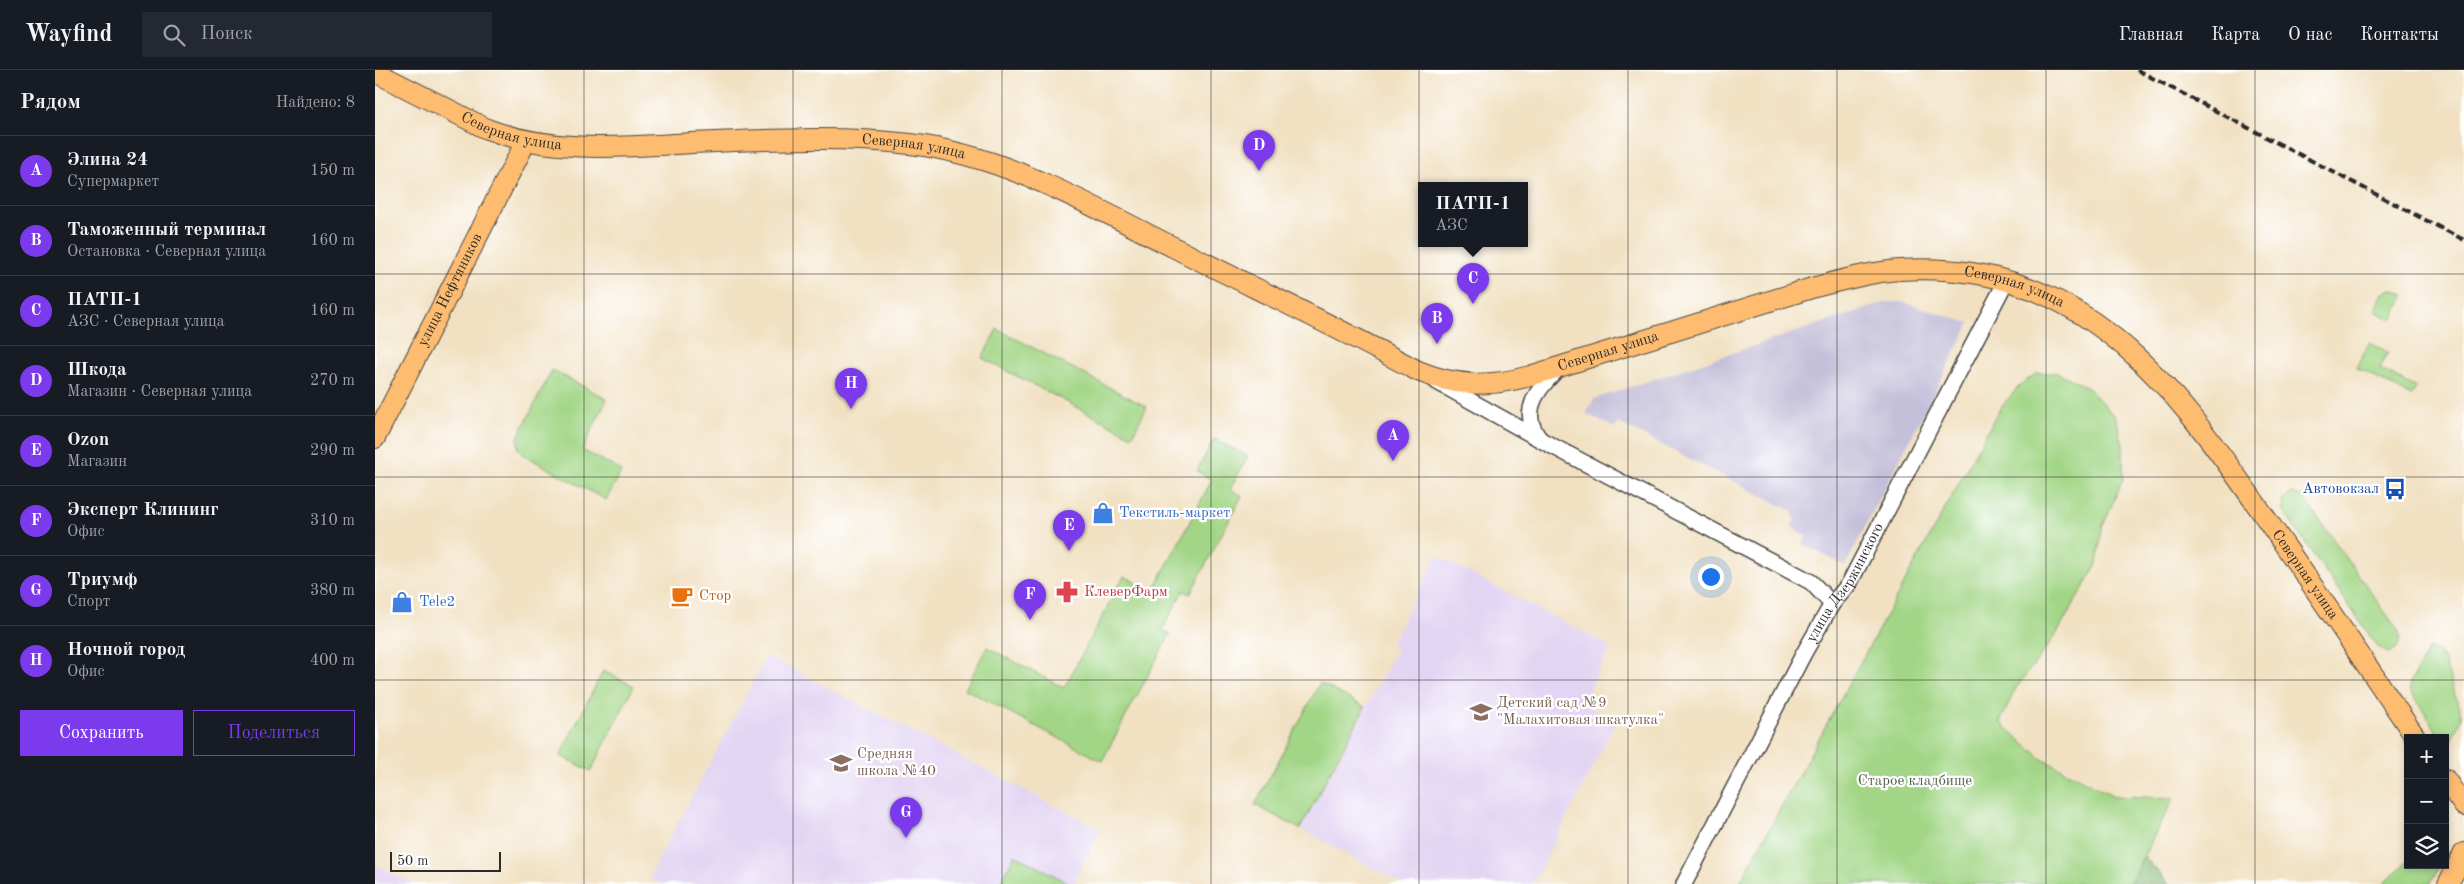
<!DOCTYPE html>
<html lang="ru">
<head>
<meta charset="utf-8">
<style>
  body { margin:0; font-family:"Old Standard TT",serif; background:#242831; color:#f1f3f6 }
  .controls { position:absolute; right:15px; bottom:15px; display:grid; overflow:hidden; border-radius:0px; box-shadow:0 2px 8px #0003 }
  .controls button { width:45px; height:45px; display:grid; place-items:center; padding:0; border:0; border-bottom:1px solid #363941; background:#171b24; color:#f1f3f6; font:25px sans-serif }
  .scale { position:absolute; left:15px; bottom:12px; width:111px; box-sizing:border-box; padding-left:5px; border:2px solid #2b2b2b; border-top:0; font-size:14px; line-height:18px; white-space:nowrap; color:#2b2b2b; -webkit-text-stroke:4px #fff; paint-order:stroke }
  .you { position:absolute; left:1335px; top:506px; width:18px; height:18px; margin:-12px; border:4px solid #fff; border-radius:50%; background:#1a73e8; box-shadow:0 0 0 8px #1a73e833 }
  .badge { display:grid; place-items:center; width:32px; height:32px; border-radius:50%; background:#7c3aed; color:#fff; font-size:16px; font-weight:700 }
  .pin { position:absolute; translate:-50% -41px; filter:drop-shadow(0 1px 2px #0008) }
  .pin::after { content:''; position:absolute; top:26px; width:18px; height:15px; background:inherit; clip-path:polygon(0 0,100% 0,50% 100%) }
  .popup { position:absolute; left:1043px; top:112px; width:110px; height:65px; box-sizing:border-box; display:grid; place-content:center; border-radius:0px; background:#171b24; filter:drop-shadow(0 1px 4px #0005); font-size:16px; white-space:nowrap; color:#9ea1a6 }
  .popup b { font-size:19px; color:#f1f3f6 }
  .popup::after { content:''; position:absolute; left:50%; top:100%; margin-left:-10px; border:10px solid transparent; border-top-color:#171b24 }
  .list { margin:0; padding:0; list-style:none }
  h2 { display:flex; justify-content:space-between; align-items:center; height:65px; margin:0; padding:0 20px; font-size:21px }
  h2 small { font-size:16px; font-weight:400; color:#9ea1a6 }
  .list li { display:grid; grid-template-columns:32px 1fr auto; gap:15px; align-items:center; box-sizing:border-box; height:70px; padding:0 20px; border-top:1px solid #363941 }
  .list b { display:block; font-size:19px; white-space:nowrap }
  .list p { margin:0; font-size:16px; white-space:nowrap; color:#9ea1a6 }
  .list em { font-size:16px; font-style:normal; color:#9ea1a6 }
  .actions { display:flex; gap:10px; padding:15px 20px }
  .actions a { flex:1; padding:11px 0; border:1px solid #7c3aed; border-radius:0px; text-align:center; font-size:18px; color:#7c3aed }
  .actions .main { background:#7c3aed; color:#fff }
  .icon { flex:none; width:28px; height:28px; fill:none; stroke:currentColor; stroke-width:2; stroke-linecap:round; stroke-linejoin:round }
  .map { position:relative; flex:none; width:2089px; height:814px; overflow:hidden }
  header { display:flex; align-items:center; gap:30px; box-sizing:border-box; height:70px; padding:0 25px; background:#171b24; border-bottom:1px solid #363941 }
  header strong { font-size:24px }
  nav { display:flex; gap:28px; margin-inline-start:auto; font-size:18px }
  .search { width:350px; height:45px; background:#242831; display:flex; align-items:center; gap:12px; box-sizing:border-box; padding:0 18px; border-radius:0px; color:#9ea1a6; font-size:19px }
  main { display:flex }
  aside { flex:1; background:#171b24 }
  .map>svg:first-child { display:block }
  .built { fill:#e2d4f3 }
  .industrial { fill:#c5c0da }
  .green { fill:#a2d686; stroke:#668058 }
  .forest { fill:#81b773; stroke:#56714f }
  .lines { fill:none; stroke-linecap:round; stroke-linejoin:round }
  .minor-casing { stroke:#494642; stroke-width:18 }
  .major-casing { stroke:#494642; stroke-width:22 }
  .minor { stroke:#fff; stroke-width:15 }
  .major { stroke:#febc70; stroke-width:20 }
  .rail { stroke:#2b2b2b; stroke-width:4; stroke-dasharray:8 4; stroke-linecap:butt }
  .grid { fill:none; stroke:#2b2b2b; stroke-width:1; stroke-opacity:0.55 }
  .labels { text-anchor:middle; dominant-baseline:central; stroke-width:4.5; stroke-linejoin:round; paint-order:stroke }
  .street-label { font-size:15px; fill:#2b2b2b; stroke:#fff }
  .transit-label { font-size:15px; fill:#164399; stroke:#fff; text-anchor:end }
  .shop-label { font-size:15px; fill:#366cbe; stroke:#fff; text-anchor:start }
  .health-label { font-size:15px; fill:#be3a42; stroke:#fff; text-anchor:start }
  .food-label { font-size:15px; fill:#c56008; stroke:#fff; text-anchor:start }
  .education-label { font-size:15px; fill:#785e54; stroke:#fff; text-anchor:start }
  .park-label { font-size:15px; fill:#4f5e46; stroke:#fff }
</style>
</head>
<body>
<header>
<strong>Wayfind</strong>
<div class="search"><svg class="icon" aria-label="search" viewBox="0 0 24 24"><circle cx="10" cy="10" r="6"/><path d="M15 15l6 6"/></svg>Поиск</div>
<nav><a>Главная</a><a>Карта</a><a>О нас</a><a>Контакты</a></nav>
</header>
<main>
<aside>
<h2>Рядом<small>Найдено: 8</small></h2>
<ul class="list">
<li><span class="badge">A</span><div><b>Элина 24</b><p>Супермаркет</p></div><em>150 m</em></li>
<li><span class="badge">B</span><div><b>Таможенный терминал</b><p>Остановка · Северная улица</p></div><em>160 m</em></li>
<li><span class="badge">C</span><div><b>ПАТП-1</b><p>АЗС · Северная улица</p></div><em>160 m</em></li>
<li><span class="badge">D</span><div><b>Шкода</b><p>Магазин · Северная улица</p></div><em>270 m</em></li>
<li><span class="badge">E</span><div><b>Ozon</b><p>Магазин</p></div><em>290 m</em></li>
<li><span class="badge">F</span><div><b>Эксперт Клининг</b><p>Офис</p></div><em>310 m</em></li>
<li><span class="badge">G</span><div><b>Триумф</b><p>Спорт</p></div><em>380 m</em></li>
<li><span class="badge">H</span><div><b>Ночной город</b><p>Офис</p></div><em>400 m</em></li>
</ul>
<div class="actions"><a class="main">Сохранить</a><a>Поделиться</a></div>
</aside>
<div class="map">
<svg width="2089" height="814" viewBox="0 0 2089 814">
  <rect width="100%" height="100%" fill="#fff"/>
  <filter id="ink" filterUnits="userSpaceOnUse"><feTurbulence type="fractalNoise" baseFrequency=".02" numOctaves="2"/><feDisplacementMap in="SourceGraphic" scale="10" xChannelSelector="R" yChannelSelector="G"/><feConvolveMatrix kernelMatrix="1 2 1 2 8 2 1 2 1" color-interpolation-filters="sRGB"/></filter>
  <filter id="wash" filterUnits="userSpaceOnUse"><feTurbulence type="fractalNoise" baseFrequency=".0096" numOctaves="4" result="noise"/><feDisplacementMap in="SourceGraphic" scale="20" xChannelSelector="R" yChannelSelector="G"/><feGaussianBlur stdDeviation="1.12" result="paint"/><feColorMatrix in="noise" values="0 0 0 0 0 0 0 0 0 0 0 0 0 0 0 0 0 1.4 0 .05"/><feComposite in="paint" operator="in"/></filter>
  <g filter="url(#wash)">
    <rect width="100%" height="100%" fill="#f1e1c2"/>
    <path class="built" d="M1062,486l174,91 -29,57 34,17 -83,163h-130l-102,-55 96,-180 -7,-4z
      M392,586l334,174 -27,51 5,3h-418l-12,-7z
      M0,794l39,20h-39z"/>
    <path class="industrial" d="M1511,232h17l67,21 -125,243 -42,-22 4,-8 -16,-9 5,-9 -4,-2 2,-4 -175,-89 -4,5 -29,-14 8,-15z"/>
    <path class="green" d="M2016,219l14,6 -13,25 -17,-9 8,-18z
      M622,259l150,78 -15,29 -150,-78z
      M1994,273l19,9 -8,17 36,19 -5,8 -54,-28z
      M177,300l55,29 -25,51 40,21 -16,29 -84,-46 -4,-6v-11z
      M1662,303h21l19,9 13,8 26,28 7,27v34l-21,49 -5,36 -41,71 -40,53 -16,34 42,37 72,37 60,2 -45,86h-390l260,-474 21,-25z
      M839,369l34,17 -18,33 12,7 -52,98 -7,-3 -21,39 8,4 -68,127 -137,-72 22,-42 77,41 60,-112 29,15 59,-111 -15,-9z
      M1917,423l11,4 94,132c6,12 4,19 -9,24l-11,-7 -93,-134 -1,-12z
      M2054,578l9,3 6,9 18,58 -15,30 -2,-10h-4l-31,-48 1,-9z
      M228,601l31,15 -43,85 -31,-15z
      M945,613l45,24 -65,122 -45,-24z
      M640,785l56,29h-72z
      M2033,791v4h32l-10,19h-47z"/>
    <path class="forest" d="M1769,786l25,28h-40z"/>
  </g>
  <g filter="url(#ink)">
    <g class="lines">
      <g class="minor-casing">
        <g id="minor">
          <path d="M1062,312l104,58 270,142 21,22"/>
          <path d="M1165,369c-22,-27 -2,-51 19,-71"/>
          <path id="s1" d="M1309,814l120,-231 28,-49 17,-20 157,-303"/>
        </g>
      </g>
      <g class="major-casing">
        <g id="major">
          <path id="s2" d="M0,2l112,57c66,25 136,18 205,14 73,-3 145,-8 218,1 95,11 181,62 265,104 81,41 164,80 243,123 39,16 72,16 112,5l285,-89c28,-7 56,-15 85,-17 182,-11 272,113 365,247 51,73 101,147 151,221"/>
          <path id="s3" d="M0,368l151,-297"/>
          <path d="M2070,709l19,27"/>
          <path d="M2073,814l16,-31"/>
        </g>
      </g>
      <use href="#minor" class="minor"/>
      <use href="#major" class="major"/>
      <path class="rail" d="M1762,0l327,170"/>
    </g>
  </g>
  <path class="grid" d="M209,0v814M418,0v814M627,0v814M836,0v814M1044,0v814M1253,0v814M1462,0v814M1671,0v814M1880,0v814M0,204h2089M0,407h2089M0,610h2089"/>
  <defs>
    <g id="bus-bare" transform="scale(1.725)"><path d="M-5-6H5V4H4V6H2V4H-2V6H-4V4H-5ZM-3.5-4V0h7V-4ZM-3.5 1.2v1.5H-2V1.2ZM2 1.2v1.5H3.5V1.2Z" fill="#1a4fb4" stroke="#fff" stroke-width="2.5" paint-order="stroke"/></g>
    <g id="shop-bare" transform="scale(1.725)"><path d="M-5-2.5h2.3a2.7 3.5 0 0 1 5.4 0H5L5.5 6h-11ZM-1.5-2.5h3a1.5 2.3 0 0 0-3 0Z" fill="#3f7fe0" stroke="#fff" stroke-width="2.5" paint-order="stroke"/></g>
    <g id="pharmacy-bare" transform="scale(1.725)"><path d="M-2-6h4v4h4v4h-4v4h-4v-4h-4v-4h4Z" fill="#e0444e" stroke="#fff" stroke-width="2.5" paint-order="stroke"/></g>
    <g id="cafe-bare" transform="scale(1.725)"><path d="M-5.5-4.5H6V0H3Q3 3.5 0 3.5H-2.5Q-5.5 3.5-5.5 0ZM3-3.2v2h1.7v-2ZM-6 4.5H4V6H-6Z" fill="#e8710a" stroke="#fff" stroke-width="2.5" paint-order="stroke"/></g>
    <g id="school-bare" transform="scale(1.725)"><path d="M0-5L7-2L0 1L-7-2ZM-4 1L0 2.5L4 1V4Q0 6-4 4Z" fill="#8d6e63" stroke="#fff" stroke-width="2.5" paint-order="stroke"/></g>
  </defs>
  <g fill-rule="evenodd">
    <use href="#bus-bare" x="2020" y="419"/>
    <use href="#shop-bare" x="728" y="443"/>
    <use href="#pharmacy-bare" x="692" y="522"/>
    <use href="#cafe-bare" x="307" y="526"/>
    <use href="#shop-bare" x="27" y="532"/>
    <use href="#school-bare" x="1106" y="642"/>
    <use href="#school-bare" x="466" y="693"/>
  </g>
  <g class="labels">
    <g class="street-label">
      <text stroke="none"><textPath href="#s2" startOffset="150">Северная улица</textPath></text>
      <text stroke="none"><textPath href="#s2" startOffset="555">Северная улица</textPath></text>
      <text stroke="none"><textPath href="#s2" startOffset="1726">Северная улица</textPath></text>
      <text stroke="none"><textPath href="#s3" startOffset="166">улица Нефтяников</textPath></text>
      <text stroke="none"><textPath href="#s2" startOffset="1306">Северная улица</textPath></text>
      <text stroke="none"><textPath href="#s2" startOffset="2145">Северная улица</textPath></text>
      <text stroke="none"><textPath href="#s1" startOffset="342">улица Дзержинского</textPath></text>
    </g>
    <g class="transit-label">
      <text x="2004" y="419">Автовокзал</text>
    </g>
    <g class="shop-label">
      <text x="744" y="443">Текстиль-маркет</text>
      <text x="44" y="532">Tele2</text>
    </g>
    <g class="health-label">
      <text x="709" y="522">КлеверФарм</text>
    </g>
    <g class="food-label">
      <text x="324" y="526">Стор</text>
    </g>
    <g class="education-label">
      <text x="1122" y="633">Детский сад №9<tspan x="1122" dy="17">"Малахитовая шкатулка"</tspan></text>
      <text x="482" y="684">Средняя<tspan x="482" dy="17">школа №40</tspan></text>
    </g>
    <g class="park-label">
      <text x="1540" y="711">Старое кладбище</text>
    </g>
  </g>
</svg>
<div class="controls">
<button>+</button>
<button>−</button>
<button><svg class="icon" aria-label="layers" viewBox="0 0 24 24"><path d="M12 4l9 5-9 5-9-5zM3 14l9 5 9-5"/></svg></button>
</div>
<div class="scale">50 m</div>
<div class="you"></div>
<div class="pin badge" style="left:1018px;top:391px">A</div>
<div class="pin badge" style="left:1062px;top:274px">B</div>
<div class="pin badge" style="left:1098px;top:234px">C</div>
<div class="popup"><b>ПАТП-1</b>АЗС</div>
<div class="pin badge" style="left:884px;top:101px">D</div>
<div class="pin badge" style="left:694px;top:481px">E</div>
<div class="pin badge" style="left:655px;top:550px">F</div>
<div class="pin badge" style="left:531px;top:768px">G</div>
<div class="pin badge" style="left:476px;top:339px">H</div>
</div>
</main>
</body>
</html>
